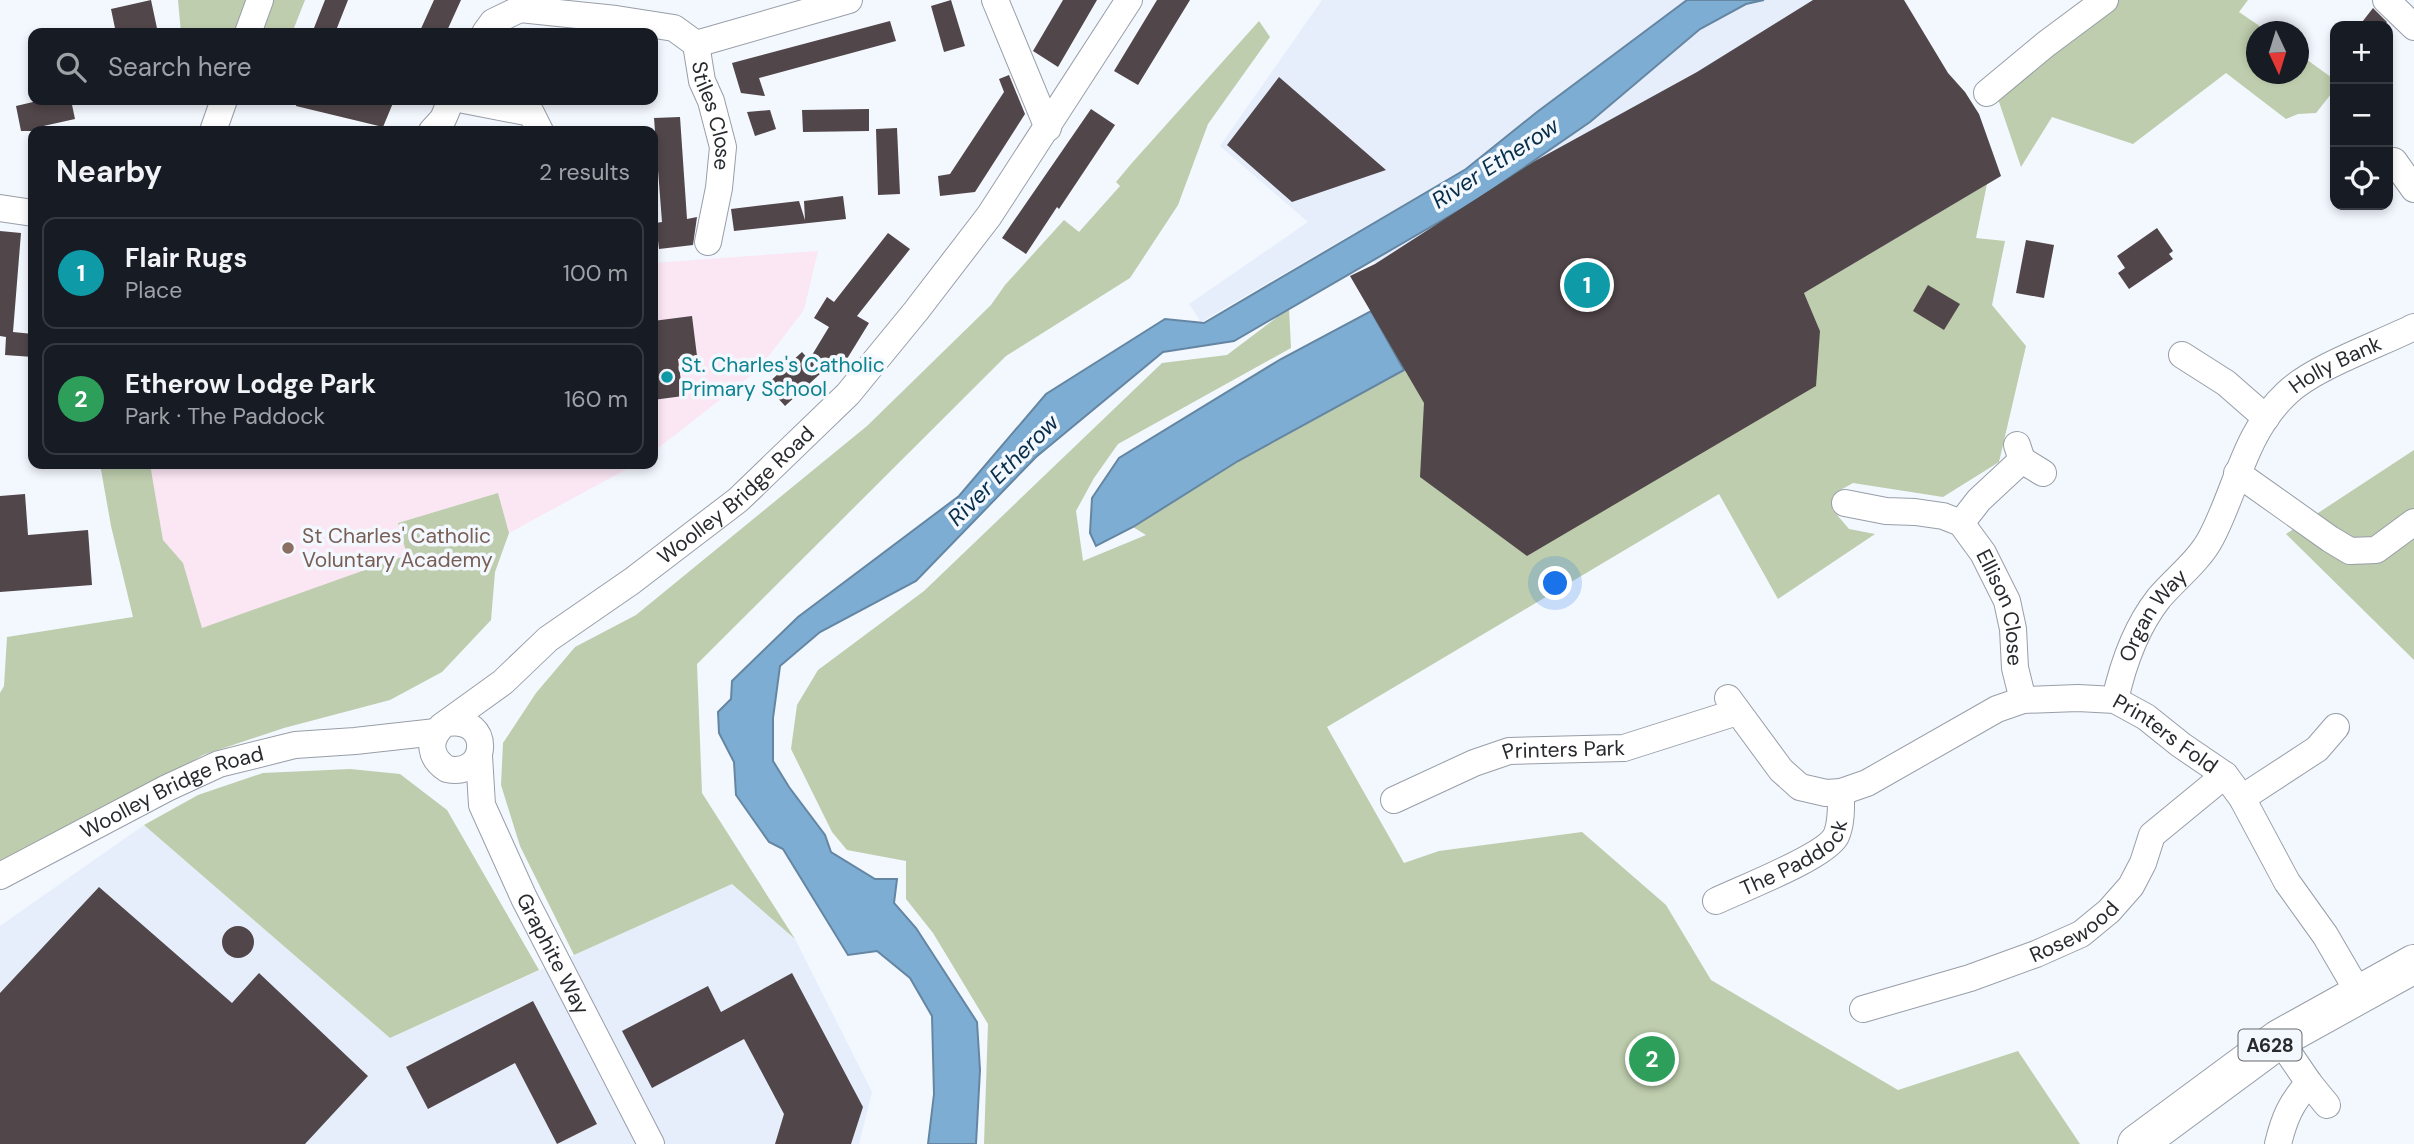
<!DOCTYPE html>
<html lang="en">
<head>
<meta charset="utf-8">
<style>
  body { margin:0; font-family:"DM Sans",sans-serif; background:#20242c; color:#f1f3f6 }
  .controls { position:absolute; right:21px; top:21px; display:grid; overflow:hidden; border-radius:14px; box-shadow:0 4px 10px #0003 }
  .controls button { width:63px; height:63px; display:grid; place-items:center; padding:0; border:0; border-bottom:2px solid #363941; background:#171b24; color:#f1f3f6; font:35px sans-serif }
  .compass { position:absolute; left:2246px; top:21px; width:63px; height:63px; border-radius:50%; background:#171b24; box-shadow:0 4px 10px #0003; rotate:176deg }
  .you { position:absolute; left:1556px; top:584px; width:24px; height:24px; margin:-18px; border:5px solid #fff; border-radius:50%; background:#1a73e8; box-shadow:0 0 0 10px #1a73e833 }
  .badge { display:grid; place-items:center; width:46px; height:46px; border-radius:50%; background:#1c6d9f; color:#fff; font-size:23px; font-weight:700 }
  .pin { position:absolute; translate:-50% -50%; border:4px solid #fff; box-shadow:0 2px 7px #0006 }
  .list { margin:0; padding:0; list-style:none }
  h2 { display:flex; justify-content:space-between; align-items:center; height:91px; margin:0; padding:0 28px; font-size:30px }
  h2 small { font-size:23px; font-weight:400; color:#9ea1a6 }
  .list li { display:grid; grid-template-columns:46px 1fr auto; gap:21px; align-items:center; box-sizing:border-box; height:112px; margin:0 14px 14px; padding:0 14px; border:2px solid #363941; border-radius:14px }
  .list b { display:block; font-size:26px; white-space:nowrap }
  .list p { margin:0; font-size:23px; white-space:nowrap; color:#9ea1a6 }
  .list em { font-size:23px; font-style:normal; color:#9ea1a6 }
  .icon { flex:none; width:38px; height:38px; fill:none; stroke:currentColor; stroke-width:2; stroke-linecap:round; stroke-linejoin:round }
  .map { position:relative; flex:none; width:2414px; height:1144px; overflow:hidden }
  .search { position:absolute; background:#171b24; box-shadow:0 4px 10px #0003; left:28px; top:28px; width:630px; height:77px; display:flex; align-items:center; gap:18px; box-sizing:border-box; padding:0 24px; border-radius:14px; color:#9ea1a6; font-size:26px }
  .panel { position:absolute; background:#171b24; box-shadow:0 4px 10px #0003; left:28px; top:126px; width:630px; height:343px; border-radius:14px }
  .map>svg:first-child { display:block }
  .built { fill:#e6eefc }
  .education { fill:#fbe6f4 }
  .green { fill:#becdad }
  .water { fill:#7eadd3; stroke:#6486a2; stroke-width:2 }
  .building { fill:#514649 }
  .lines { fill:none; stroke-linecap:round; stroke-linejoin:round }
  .minor-casing { stroke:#989ea8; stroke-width:28 }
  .highway-casing { stroke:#989ea8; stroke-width:40 }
  .minor { stroke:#fff; stroke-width:26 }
  .highway { stroke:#fff; stroke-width:38 }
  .culture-dot { fill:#0f9aa8; stroke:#f3f7fe; stroke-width:2.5 }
  .education-dot { fill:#8d6e63; stroke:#f3f7fe; stroke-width:2.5 }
  .labels { text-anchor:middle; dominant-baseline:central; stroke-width:7; stroke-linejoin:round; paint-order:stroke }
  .shield { fill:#f3f7fe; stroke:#65686c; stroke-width:2 }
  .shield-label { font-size:19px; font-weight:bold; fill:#282a2e }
  .street-label { font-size:21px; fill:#282a2e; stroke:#f3f7fe }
  .culture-label { font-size:21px; fill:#0d838f; stroke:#f3f7fe; text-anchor:start }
  .education-label { font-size:21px; fill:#785e54; stroke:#f3f7fe; text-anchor:start }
  .water-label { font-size:23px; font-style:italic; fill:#072d48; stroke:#f3f7fe }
</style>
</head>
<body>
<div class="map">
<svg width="2414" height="1144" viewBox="0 0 2414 1144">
  <rect width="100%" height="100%" fill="#f3f7fe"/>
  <path class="built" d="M1322,0h582l44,73 17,19 14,22 22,62 -196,117 15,38 -396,72 -74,-127 25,-12 -18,-33 -156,91 -12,-18 119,-82 -88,-76z
    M144,825l246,213 342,-154 63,55 77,153 -13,52h-859v-218z"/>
  <path class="education" d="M818,251l-14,59 -46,60 -105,82v-189z
    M150,464h486l-127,69 -11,-40 -100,30 10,32 -207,74 -18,-66 -20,-23z"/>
  <path class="green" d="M178,0h71l-12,33h-56z
    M270,0h35l-13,33h-35z
    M2082,0h166l-9,12 28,19 -11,1v42h42l1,-20 36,26v9l-19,24 -18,1 -12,5 -60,-46 -93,71 -81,-27 -31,50 -23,-68 12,-40z
    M1259,21l11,16 -62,87 -30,81 -48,73 -124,78 -309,308 5,129 93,146 -63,-55 -158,71 -54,-109 -19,-61 2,-42 33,-50 39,-46 61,-32 231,-189 124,-121 14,-20 59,-65 15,12 41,-46 -4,-4 15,-18z
    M1987,184l-11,54 29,3 -13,64 34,41 -27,116 -56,35 -90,-14 -16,9 -5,17 17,20 26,5 -97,65 -59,-105 -392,233 77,136 35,-12 143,-19 84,73 45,75 187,110 120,-39 62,93h-1096l4,-120 -55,-91 -27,-34v-38l-59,-11 -15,-18 -41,-83 6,-44 21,-35 106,-79 238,-228 65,-8 62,-47 2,40 -173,96 -24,34 -18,33 7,50 63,-26 -13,-8 105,-66 166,-91 25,-10 391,-29 -16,-38z
    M2414,450v210l-128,-126z
    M100,464h50l13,76 20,23 19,65 205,-73 -9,-32 100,-30 11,40 -14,39 -4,48 -49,52 -52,28 -106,28 -81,27 -143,86 -60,28v-176l4,-7 3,-49 126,-20 -22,-91z
    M350,769l50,5 47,36 92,160 -149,68 -246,-213 54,-30 65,-22z"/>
  <path class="water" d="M1687,0h77l-18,4 -46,25 -110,93 -113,78 -243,141 -71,11 -127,105 -120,124 -96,51 -40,34 -7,52v43l16,26 36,48 6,17 44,27h22l-3,24 22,25 61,94 3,48 -4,74h-48l6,-50 -2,-78 -22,-38 -33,-27 -29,4 -65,-106 -14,-7 -33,-47 -2,-33 -15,-29 -1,-21 13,-13 1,-18 66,-64 161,-121 87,-102 119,-75 39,4 262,-154 71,-57z
    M1371,311l33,59 -166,91 -105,66 -37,19 -6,-13 2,-35 27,-40 162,-99z"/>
  <path class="building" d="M151,0l7,33h-42l-5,-24z
    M325,0h23l-13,33h-23z
    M434,0h27l-15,33h-27z
    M951,0l14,46 -21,6 -13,-46z
    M1063,0h34l-39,67 -25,-16z
    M1157,0h33l-52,85 -24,-14z
    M1813,0h91l44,73 17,19 14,22 22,62 -197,117 16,38 -4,55 -289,170 -107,-79 4,-74 -74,-127 25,-12 160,-103 162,-89z
    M2373,8l14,14 -3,4h-25z
    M890,21l6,20 -137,37 6,18 -24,-3 -9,-30z
    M1009,75l16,39 -50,78 -35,4 -2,-20 12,-2 54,-82 -5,-13z
    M1279,77l107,93 -94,32 -65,-57z
    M33,100h38l4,19 -36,8 1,4h-19l-5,-25 17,-4z
    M297,100h83l13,3 -10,24 -87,-21z
    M869,109v22l-66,1 -1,-22z
    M1091,109l24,16 -56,84 -2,-2 -31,47 -24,-16z
    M770,110l6,19 -21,7 -8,-24z
    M680,117l7,102 10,-2 -4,28 -34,4 -3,-26 6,-1 -8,-104z
    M897,128l3,66 -22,1 -2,-66z
    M843,196l3,23 -112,12 -3,-22 68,-8 6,19 -1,-19z
    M2157,228l16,23 -4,3 4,5 -44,30 -11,-16 7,-5 -8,-12z
    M0,231l21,2 -8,99 20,2v23l-28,-2 1,-18 -6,-1z
    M888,233l22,16 -53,67 12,7 -27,44 -9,-5 -48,44 -19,-21 36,-33 7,8 20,-33 -15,-9 13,-21 7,5z
    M2026,240l28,5 -10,53 -28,-5z
    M1928,285l32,19 -16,26 -31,-19z
    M692,316l5,40 -19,3 5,37 -30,4v-79z
    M25,494l3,41 60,-5 4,55 -92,7v-96z
    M99,887l133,116 27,-30 109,103 -63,68h-305v-151z
    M222 942a16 16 0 1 1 32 0a16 16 0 1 1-32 0Z
    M792,973l71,134 -12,37h-76l9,-30 -40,-75 -92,49 -30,-57 86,-45 13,26z
    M533,1001l64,123 -40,20 -42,-81 -87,46 -22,-42z"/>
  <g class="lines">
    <g class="minor-casing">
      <g id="minor">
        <path d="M995,0l53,128"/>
        <path d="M2386,0l28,27"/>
        <path d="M248,33l12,-33"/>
        <path d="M485,33l8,-11 27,-13 96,10 58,9 22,16 153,-44"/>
        <path id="s1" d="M696,44l6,37 9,20 12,46 -4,41 -11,54"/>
        <path d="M1987,93l59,-49 59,-44"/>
        <path d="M464,100l67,13 9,18"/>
        <path d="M213,131l11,-31"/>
        <path d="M432,131l11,-12 8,-19"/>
        <path d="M2394,161l20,28"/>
        <path d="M0,208l33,5"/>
        <path d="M2182,355l44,28 40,35"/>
        <path d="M2022,460l21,13"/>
        <path d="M2237,473l93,66 20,12 26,-1 38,-28"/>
        <path id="s2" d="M1845,503l41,8 29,1 28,4 18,7 22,30 24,48 6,28 2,39 8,32"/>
        <path d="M1961,523l18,-23 43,-40 -5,-15"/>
        <path id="s3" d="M1728,698l53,72 19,17 26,6 15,-1 26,-9 130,-74 26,-9 55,-2 37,2 31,17 35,28 44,30 17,23 45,84 38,53 35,60"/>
        <path id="s4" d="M2115,700c8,-36 21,-73 44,-102 17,-20 40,-37 52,-60 26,-49 33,-105 76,-145 27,-26 91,-48 127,-66"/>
        <path id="s5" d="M448,723c44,-7 42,55 -1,46 -17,-11 -20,-28 -5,-43l61,-44 45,-43 84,-58 106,-81 110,-106 68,-83 73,-95 140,-216"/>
        <path id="s6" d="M479,756l3,49 42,93 127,246"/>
        <path d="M2242,798l75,-49 19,-22"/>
        <path id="s7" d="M1394,800l80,-37 35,-12 115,-3 113,-36"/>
        <path id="s8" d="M0,876l167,-88 52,-24 76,-19 60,-4 81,-9"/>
        <path id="s9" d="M1716,901c25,-12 109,-44 120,-65 6,-13 5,-31 5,-44"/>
        <path id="s10" d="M1863,1009l107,-31 66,-24 45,-20 28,-23 22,-25 12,-23 9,-28 73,-60"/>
        <path d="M2279,1039l30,44 18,22"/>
        <path d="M2278,1144c6,-25 13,-42 31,-61"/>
      </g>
    </g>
    <g class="highway-casing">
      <path id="highway" d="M2137,1144l142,-105 135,-75"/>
    </g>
    <use href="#minor" class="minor"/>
    <use href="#highway" class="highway"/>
  </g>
  <circle class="culture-dot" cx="667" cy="377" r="7"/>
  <circle class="education-dot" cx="288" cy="548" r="7"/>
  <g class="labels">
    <rect class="shield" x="2238.5" y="1029.5" width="63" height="31" rx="5"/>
    <g class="shield-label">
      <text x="2270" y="1045">A628</text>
    </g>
    <g class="street-label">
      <text stroke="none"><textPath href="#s1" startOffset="74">Stiles Close</textPath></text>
      <text stroke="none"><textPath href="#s4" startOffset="413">Holly Bank</textPath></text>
      <text stroke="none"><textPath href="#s5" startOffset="518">Woolley Bridge Road</textPath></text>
      <text stroke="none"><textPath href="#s2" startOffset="214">Ellison Close</textPath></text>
      <text stroke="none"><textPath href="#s4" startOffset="94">Organ Way</textPath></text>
      <text stroke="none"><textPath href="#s3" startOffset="514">Printers Fold</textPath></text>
      <text stroke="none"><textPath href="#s7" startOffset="180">Printers Park</textPath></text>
      <text stroke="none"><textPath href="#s8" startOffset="192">Woolley Bridge Road</textPath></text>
      <text stroke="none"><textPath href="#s9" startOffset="91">The Paddock</textPath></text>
      <text stroke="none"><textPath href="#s10" startOffset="226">Rosewood</textPath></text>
      <text stroke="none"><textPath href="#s6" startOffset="214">Graphite Way</textPath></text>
    </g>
    <g class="culture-label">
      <text x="681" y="365">St. Charles's Catholic<tspan x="681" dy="24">Primary School</tspan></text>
    </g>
    <g class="education-label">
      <text x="302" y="536">St Charles' Catholic<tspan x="302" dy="24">Voluntary Academy</tspan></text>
    </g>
    <g class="water-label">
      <text transform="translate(1495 163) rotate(-33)">River Etherow</text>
      <text transform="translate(1003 470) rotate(-45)">River Etherow</text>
    </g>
  </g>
</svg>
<div class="controls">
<button>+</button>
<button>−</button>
<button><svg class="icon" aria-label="locate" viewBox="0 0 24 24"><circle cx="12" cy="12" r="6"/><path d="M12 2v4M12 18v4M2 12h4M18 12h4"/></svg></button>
</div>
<svg class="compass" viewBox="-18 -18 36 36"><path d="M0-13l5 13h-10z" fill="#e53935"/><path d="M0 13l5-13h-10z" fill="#9ea1a6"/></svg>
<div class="you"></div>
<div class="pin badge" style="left:1587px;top:285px;background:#0f9aa8">1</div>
<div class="pin badge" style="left:1652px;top:1059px;background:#2e9e5b">2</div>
<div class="search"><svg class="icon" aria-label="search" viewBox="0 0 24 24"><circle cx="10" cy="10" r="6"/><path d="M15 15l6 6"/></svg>Search here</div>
<section class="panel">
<h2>Nearby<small>2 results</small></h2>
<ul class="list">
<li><span class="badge" style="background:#0f9aa8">1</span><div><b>Flair Rugs</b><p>Place</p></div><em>100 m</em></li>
<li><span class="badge" style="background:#2e9e5b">2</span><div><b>Etherow Lodge Park</b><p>Park · The Paddock</p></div><em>160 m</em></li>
</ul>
</section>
</div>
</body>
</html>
